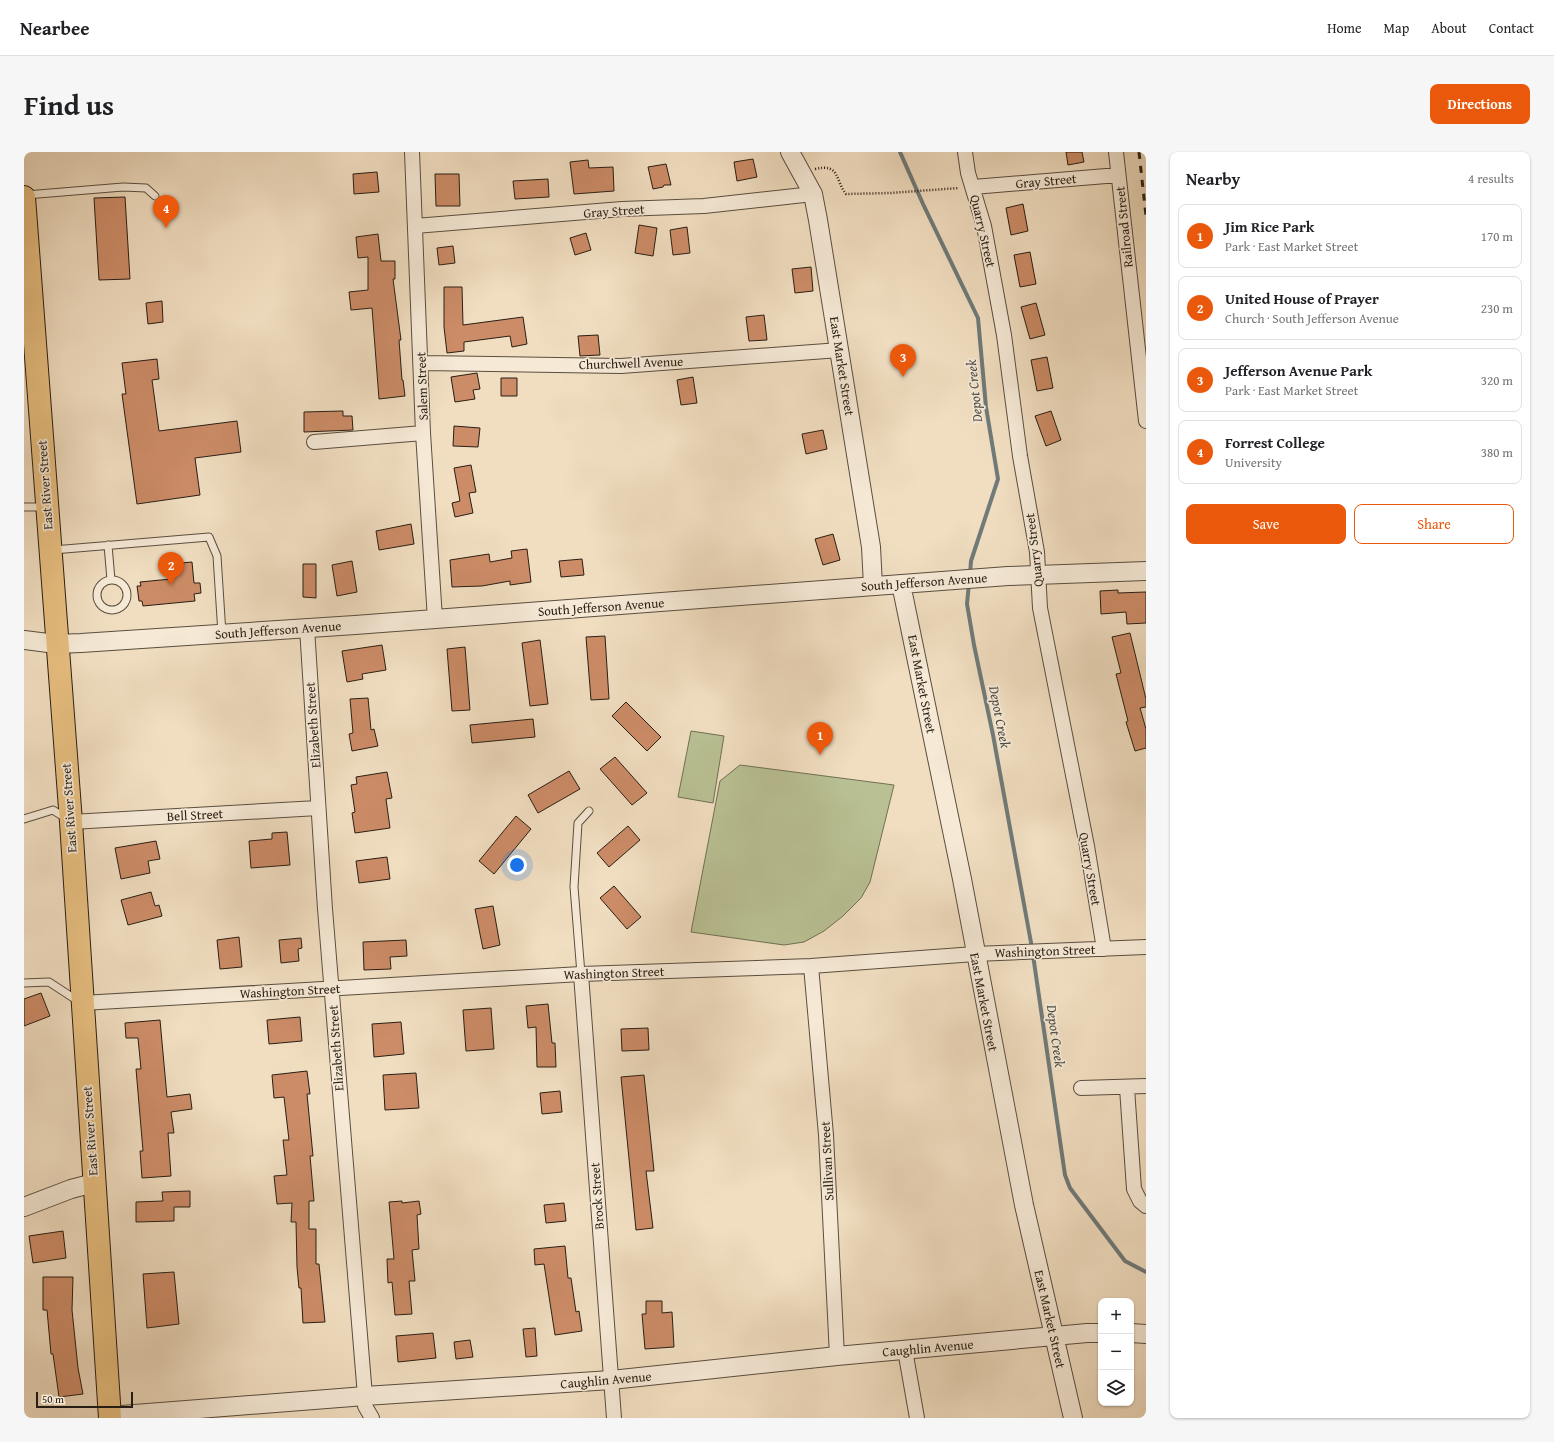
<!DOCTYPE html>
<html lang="en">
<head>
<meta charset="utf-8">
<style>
  body { margin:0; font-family:"Gentium Book Plus",serif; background:#f6f6f6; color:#202124 }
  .controls { position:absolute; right:12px; bottom:12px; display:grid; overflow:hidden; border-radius:8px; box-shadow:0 1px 3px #0004 }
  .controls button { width:36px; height:36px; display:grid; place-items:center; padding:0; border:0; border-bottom:1px solid #e0e0e0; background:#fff; color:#202124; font:20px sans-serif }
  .scale { position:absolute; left:12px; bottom:10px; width:97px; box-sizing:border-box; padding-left:4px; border:2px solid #281e14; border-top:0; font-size:11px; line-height:14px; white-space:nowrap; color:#281e14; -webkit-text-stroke:3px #f6ead7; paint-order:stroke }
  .you { position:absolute; left:493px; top:713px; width:14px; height:14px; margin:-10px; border:3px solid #fff; border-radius:50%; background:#1a73e8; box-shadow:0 0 0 6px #1a73e833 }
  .badge { display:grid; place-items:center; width:26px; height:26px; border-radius:50%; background:#ea580c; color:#fff; font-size:13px; font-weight:700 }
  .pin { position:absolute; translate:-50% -33px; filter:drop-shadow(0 1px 2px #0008) }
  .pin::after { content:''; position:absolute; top:21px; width:14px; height:12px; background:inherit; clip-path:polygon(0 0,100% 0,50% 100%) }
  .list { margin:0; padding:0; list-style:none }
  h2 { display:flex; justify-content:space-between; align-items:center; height:52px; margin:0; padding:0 16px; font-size:17px }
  h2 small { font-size:13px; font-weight:400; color:#757577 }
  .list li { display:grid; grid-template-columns:26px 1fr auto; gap:12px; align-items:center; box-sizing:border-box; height:64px; margin:0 8px 8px; padding:0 8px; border:1px solid #e0e0e0; border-radius:8px }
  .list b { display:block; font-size:15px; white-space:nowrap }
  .list p { margin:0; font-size:13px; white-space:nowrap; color:#757577 }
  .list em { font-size:13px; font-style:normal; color:#757577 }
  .actions { display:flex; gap:8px; padding:12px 16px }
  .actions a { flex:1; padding:9px 0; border:1px solid #ea580c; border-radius:8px; text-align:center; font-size:14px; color:#ea580c }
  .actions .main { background:#ea580c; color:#fff }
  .icon { flex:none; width:22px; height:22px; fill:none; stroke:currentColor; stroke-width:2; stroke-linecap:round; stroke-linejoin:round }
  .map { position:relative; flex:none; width:1122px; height:1266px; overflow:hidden; border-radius:8px }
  header { display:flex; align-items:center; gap:24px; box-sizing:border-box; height:56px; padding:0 20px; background:#fff; border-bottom:1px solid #e0e0e0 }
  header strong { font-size:19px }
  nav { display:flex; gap:22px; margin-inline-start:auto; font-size:14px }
  .intro { display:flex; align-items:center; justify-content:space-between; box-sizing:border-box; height:96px; padding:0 24px }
  h1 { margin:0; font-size:28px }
  .button { padding:10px 18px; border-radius:8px; background:#ea580c; color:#fff; font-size:14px; font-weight:700 }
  main { display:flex; gap:24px; padding:0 24px }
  aside { flex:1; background:#fff; border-radius:8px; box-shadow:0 1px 3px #0004 }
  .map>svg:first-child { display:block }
  .green { fill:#b9c194; stroke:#707054 }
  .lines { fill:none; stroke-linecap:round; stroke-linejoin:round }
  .stream { stroke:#707b7a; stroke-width:4 }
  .building { fill:#cc8c67; stroke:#281e14 }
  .service-casing { stroke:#5a4e3f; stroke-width:9 }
  .minor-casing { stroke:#5a4e3f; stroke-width:16 }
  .tertiary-casing { stroke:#5a4e3f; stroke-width:20 }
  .primary-casing { stroke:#281e14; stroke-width:24 }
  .path { stroke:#281e14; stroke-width:2.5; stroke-dasharray:1 2; stroke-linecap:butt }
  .service { stroke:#f6ead7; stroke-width:7 }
  .minor { stroke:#f6ead7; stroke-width:14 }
  .tertiary { stroke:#f6ead7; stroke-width:18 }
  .primary { stroke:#e8bf80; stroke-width:22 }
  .rail { stroke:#281e14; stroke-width:3; stroke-dasharray:7 7; stroke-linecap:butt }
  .labels { text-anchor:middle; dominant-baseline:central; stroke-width:3.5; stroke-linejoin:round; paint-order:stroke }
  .street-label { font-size:13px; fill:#281e14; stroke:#f6ead7 }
  .water-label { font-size:14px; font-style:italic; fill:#4c4c47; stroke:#f6ead7 }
</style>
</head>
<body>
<header>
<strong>Nearbee</strong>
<nav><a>Home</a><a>Map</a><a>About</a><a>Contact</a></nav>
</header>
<div class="intro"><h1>Find us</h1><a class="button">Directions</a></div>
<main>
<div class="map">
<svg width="1122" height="1266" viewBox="0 0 1122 1266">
  <rect width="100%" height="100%" fill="#f1dec1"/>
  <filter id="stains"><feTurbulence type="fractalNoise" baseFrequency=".005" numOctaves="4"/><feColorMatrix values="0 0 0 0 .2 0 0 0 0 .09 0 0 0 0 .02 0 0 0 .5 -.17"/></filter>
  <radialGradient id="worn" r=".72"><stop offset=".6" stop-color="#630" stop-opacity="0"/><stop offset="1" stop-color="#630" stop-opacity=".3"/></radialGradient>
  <path class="green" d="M667,579l33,5 -11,67 -35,-6z
    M716,613l154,20 -24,97 -9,16 -18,18 -19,15 -20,11 -20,3 -93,-13 29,-151z"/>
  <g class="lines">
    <path class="stream" d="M876,0l23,52 55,114 8,89 12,72 -27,82 -1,14
      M945,431l-2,21 7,41 19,90 39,213
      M1009,803l32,220 5,13 55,73 21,11"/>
  </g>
  <path class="building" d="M1042,0h16l2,10 -16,3z
    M729,7l4,18 -20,4 -3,-19z
    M564,8l1,8 24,-1 1,24 -40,3 -4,-32z
    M642,12l5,21h-7l-1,2 -10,2 -5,-22z
    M353,20l2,20 -25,2 -1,-20z
    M411,22h24l1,32h-24z
    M524,27l1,18 -34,2 -2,-18z
    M101,45l5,82 -31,1 -5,-82z
    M999,52l5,27 -17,4 -5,-27z
    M615,73l18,3 -4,28 -18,-3z
    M663,75l3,26 -17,2 -3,-25z
    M562,81l5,17 -16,5 -5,-17z
    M354,82l3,27h14v18h-2l8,61h-2l3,40h1l2,16 -26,3 -7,-91 -21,2 -2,-18 19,-2v-33l-10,1 -2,-21z
    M429,94l2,17 -16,2 -2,-17z
    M1006,100l6,32 -16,3 -6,-32z
    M787,115l2,24 -18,2 -3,-24z
    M420,135h18l1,38 60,-8 4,27 -15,3 -2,-11 -46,6v9l-17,2 -3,-26z
    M138,149l1,21 -15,2 -2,-21z
    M1012,151l9,32 -15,4 -9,-32z
    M740,163l3,25 -18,1 -3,-24z
    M574,183l2,20 -20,1 -2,-20z
    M1023,205l6,31 -16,3 -6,-31z
    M133,207l2,20 -7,1 7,51 78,-10 4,31 -46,6 5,37 -63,9 -15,-110h4l-4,-31z
    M453,221l3,16 -7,1 2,9 -20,3 -4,-25z
    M669,225l4,26 -16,2 -4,-25z
    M477,226h16v18h-16z
    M319,259v5h9l1,14 -49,2v-20z
    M1027,259l10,29 -15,6 -11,-30z
    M430,274l26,2 -2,19 -25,-1z
    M799,278l4,19 -21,5 -4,-20z
    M447,313l5,27 -7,1 4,20 -18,4 -3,-14 8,-2 -6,-33z
    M387,372l3,20 -35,6 -3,-19z
    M809,382l7,26 -17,5 -8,-26z
    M503,397l4,33 -21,3v-4l-28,5 -30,1 -2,-27 39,-6 1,8 22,-4 -1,-7z
    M558,407l2,16 -23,2 -2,-16z
    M328,409l5,31 -20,4 -5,-31z
    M168,410l2,21h6l1,10 -7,1 1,7 -52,5 -1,-5h-3l-2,-15h4l-1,-4 31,-3 -2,-15z
    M279,412h13v34l-13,-1z
    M1094,438v3l28,-1v31l-19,1 -1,-12 -25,2 -1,-23z
    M1106,481l16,66v8l-6,1 6,21v19l-11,3 -9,-29 2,-1 -12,-47 5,-1 -9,-36z
    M581,484l4,63 -18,1 -5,-63z
    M516,488l8,64 -18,2 -8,-63z
    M358,493l4,25 -24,4 1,5 -16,3 -5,-31z
    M441,495l5,63 -18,1 -5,-62z
    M344,546l3,32 3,-1 4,17 -26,5 -3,-17 4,-1 -3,-34z
    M602,550l35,35 -14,14 -35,-35z
    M509,567l2,18 -63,6 -2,-18z
    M591,605l32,36 -15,12 -32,-36z
    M545,619l11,18 -42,24 -10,-18z
    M363,620l5,26 -6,1 4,29 -35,5 -3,-20 3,-1 -4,-27 6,-1 -1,-7z
    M492,664l15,13 -37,45 -15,-13z
    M604,674l12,14 -31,27 -12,-14z
    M263,680l3,33 -39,3 -2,-27 23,-2v-6z
    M132,689l4,18 -12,2 2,12 -29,6 -6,-31z
    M363,705l3,22 -31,4 -3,-22z
    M590,734l27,31 -14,12 -27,-31z
    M127,740l4,14 4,-1 3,11 -34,9 -7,-25z
    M469,754l7,39 -17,4 -8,-40z
    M215,785l3,30 -22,2 -3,-29z
    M277,786l1,10 -4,1 1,12 -18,2 -2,-23z
    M382,788l1,16 -17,1 1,12 -27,1 -1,-28z
    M17,841l9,23 -26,10v-27z
    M524,852l4,39h3l1,24h-19l-1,-40 -8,1 -2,-22z
    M467,856l3,41 -28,2 -3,-41z
    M276,865l2,24 -33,3 -2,-24z
    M136,868l7,77 23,-3 2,15 -21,3 3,21h-6l3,43 -29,2 -2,-27h3l-7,-82h5l-3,-31h-12l-1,-15z
    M377,870l3,32 -30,3 -2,-33z
    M624,876l1,22 -27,1 -1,-22z
    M283,919l3,23h-3l6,62h-3l4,45h-5v28h7v35h3l6,58 -22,1 -2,-35h-2l-2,-21 -1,-45h-5l1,-19 -15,1 -3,-28 13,-1 -4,-35h6l-5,-43 -10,1 -2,-23z
    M392,921l3,35 -34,2 -2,-35z
    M620,923l10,96h-8l7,57 -17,2 -15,-153z
    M536,939l2,21 -20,2 -2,-21z
    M166,1039v16h-16v14l-38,1v-20l27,-1 -1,-9z
    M378,1049v2l17,-2 2,13 -4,1 2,34 -7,1 3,31h-6l3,33 -17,1 -3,-33 -4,1 -1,-24h7l-5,-57z
    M540,1051l2,18 -20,2 -2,-18z
    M39,1079l3,27 -33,5 -4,-27z
    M541,1094l3,32h3l5,34 3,-1 3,20 -27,4 -11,-71 -9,1 -1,-16z
    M150,1120l5,52 -32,4 -4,-54z
    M19,1125h30l-1,33 6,58 5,26 -24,3 -6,-43h-2l-4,-44h-4z
    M622,1149h16v12l10,-1 2,35 -29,2 -3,-35h4z
    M511,1176l2,28 -11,1 -3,-28z
    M409,1181l3,25 -38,4 -2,-26z
    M446,1188l3,17 -17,2 -2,-17z"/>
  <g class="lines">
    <g class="service-casing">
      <path id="service" d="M2,43l97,-8 23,1 9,8
        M0,355h20
        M84,393l3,35
        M29,398l156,-13 8,19 5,78
        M73 443a15 15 0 1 1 30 0a15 15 0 1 1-30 0Z
        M0,667l29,-9 14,9
        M557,822l-7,-87 4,-64 11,-12
        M0,831l25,-1 29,19"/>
    </g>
    <g class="minor-casing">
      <path id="minor" d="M388,0l11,281 12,186
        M941,0l3,21 16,53 20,109 16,121 17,96 3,56 47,238 17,103
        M1092,0l30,269
        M949,35l145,-12
        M391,74l207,-17 82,-3 109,-12
        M398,211l199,3 219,-16
        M290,290l109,-9
        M283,476l18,281 40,487v10l7,12
        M47,670l247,-14
        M787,814l15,169 11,221
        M557,822l33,444
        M58,851l499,-29 230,-8 164,-12 171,-7
        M1057,936l65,-2
        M1103,936l7,101 6,12 6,5
        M881,1198l12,68"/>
    </g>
    <g class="tertiary-casing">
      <path id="tertiary" d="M766,0l23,42 5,26 53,327 2,39
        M877,432l61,295 62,326 49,213
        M0,488l32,4 25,-1 274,-18 653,-49 138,-5
        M0,1055l47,-18 23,-6
        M1107,1181l15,1
        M85,1264l256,-20 246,-16 226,-24 250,-23h14"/>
    </g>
    <g class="primary-casing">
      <path id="primary" d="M0,45l47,625 39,596"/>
    </g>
    <path class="path" d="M791,17c25,-6 20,11 31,25l44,-1 69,-5"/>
    <use href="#service" class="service"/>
    <use href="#minor" class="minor"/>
    <use href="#tertiary" class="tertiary"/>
    <use href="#primary" class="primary"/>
    <path class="rail" d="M1115,0l7,64"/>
  </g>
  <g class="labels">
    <g class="street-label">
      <text transform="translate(1022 29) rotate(-5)">Gray Street</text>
      <text transform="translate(590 59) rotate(-4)">Gray Street</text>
      <text transform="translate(1100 75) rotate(-96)">Railroad Street</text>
      <text transform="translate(959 79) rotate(77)">Quarry Street</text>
      <text transform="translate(607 211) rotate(-2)">Churchwell Avenue</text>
      <text transform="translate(818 214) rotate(81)">East Market Street</text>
      <text transform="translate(398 234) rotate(-92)">Salem Street</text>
      <text transform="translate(21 333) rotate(-94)">East River Street</text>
      <text transform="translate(1010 398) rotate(-97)">Quarry Street</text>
      <text transform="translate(900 430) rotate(-4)">South Jefferson Avenue</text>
      <text transform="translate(577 455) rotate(-4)">South Jefferson Avenue</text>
      <text transform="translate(254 478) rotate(-4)">South Jefferson Avenue</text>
      <text transform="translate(898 532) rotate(79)">East Market Street</text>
      <text transform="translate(289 573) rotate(-94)">Elizabeth Street</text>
      <text transform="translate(45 656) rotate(-94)">East River Street</text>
      <text transform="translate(171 663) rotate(-3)">Bell Street</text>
      <text transform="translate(1066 717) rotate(80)">Quarry Street</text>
      <text transform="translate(1021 799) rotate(-2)">Washington Street</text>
      <text transform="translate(590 821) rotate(-2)">Washington Street</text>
      <text transform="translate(266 839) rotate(-3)">Washington Street</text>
      <text transform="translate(960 850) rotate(79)">East Market Street</text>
      <text transform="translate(312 896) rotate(-94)">Elizabeth Street</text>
      <text transform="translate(66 979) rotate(-94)">East River Street</text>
      <text transform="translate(803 1009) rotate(-93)">Sullivan Street</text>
      <text transform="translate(573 1044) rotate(-94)">Brock Street</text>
      <text transform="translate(1026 1167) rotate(77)">East Market Street</text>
      <text transform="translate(904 1196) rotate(-5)">Caughlin Avenue</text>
      <text transform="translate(582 1228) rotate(-5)">Caughlin Avenue</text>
    </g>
    <g class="water-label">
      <text transform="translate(950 239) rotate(-96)">Depot Creek</text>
      <text transform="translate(976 565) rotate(79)">Depot Creek</text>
      <text transform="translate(1032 884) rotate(82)">Depot Creek</text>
    </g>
  </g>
  <rect width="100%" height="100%" filter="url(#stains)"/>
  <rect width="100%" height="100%" fill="url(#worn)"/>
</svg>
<div class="controls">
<button>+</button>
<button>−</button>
<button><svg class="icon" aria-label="layers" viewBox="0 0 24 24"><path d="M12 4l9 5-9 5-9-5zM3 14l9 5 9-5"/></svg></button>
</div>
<div class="scale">50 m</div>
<div class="you"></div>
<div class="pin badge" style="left:796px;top:603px">1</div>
<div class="pin badge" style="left:147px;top:433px">2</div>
<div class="pin badge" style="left:879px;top:225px">3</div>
<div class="pin badge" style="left:142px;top:76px">4</div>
</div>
<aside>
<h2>Nearby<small>4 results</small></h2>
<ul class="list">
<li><span class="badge">1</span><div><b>Jim Rice Park</b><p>Park · East Market Street</p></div><em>170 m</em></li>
<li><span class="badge">2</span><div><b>United House of Prayer</b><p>Church · South Jefferson Avenue</p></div><em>230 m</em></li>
<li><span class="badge">3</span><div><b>Jefferson Avenue Park</b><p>Park · East Market Street</p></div><em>320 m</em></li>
<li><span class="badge">4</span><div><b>Forrest College</b><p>University</p></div><em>380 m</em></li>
</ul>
<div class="actions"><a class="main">Save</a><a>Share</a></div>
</aside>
</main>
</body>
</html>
